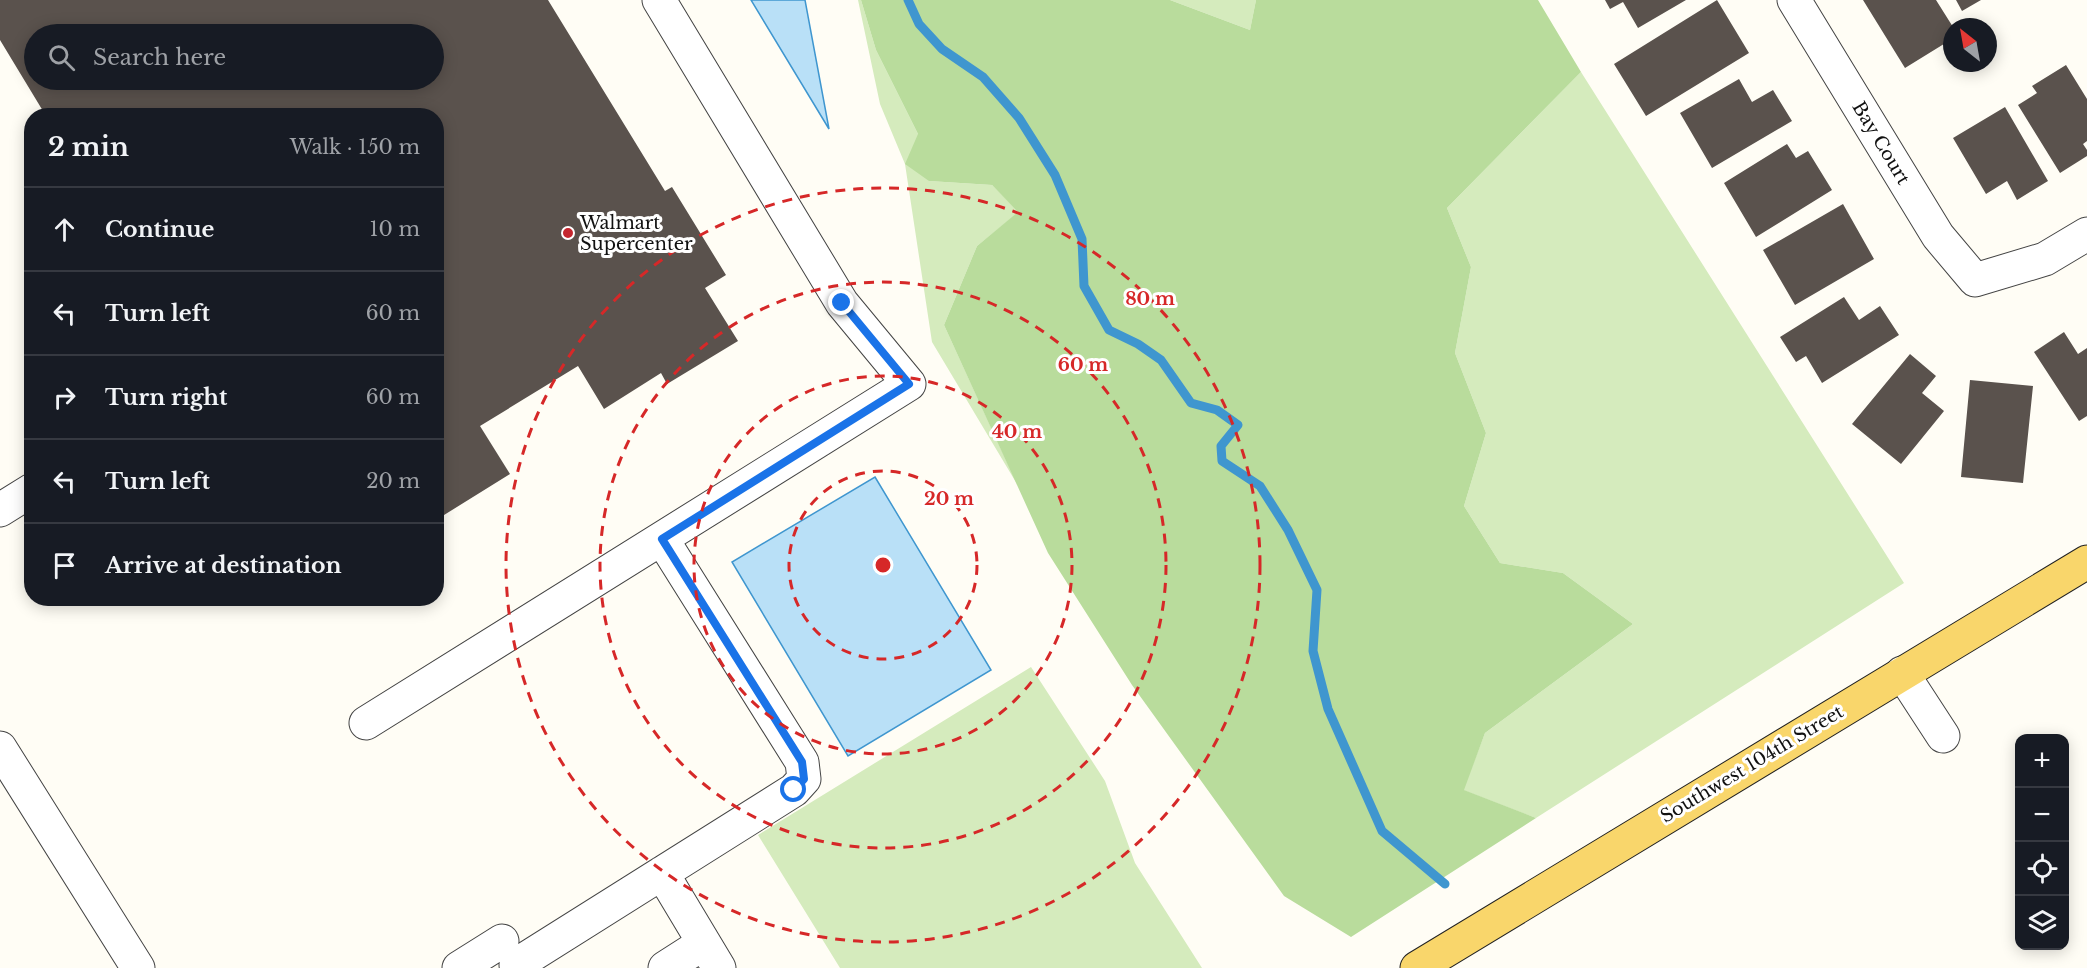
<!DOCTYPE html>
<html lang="en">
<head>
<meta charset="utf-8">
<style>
  body { margin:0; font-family:"Libre Baskerville",serif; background:#242831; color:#f1f3f6 }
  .controls { position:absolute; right:18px; bottom:18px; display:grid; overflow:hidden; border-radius:12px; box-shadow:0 3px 15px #0003 }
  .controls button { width:54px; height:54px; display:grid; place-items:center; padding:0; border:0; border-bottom:2px solid #363941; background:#171b24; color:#f1f3f6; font:30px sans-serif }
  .compass { position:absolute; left:1943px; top:18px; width:54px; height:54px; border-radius:50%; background:#171b24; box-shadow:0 3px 15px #0003; rotate:329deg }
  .stop { position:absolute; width:18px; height:18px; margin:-14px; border:4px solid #1a73e8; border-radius:50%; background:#fff }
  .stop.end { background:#1a73e8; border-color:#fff; box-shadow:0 2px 6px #0008 }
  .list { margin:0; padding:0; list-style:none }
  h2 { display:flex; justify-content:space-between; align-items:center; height:78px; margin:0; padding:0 24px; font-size:26px }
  h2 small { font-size:20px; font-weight:400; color:#9ea1a6 }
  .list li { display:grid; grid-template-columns:39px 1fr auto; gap:18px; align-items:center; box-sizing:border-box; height:84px; padding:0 24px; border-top:2px solid #363941 }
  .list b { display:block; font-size:22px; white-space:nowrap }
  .list em { font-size:20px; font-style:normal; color:#9ea1a6 }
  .icon { flex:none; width:33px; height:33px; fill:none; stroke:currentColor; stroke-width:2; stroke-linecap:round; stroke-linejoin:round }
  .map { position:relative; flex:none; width:2087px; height:968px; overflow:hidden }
  .search { position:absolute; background:#171b24; box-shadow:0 3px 15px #0003; left:24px; top:24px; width:420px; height:66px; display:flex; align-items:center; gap:15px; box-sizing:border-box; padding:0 21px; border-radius:33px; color:#9ea1a6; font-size:22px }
  .panel { position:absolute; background:#171b24; box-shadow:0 3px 15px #0003; left:24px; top:108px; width:420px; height:498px; border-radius:24px }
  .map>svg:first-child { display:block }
  .green { fill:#d5ebbd }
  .forest { fill:#b9dc9c }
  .water { fill:#b9e0f7; stroke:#3f96cf; stroke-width:1.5 }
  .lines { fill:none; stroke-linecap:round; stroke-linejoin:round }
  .stream { stroke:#3f96cf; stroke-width:9 }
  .building { fill:#5a524d; fill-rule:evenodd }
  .minor-casing { stroke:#444; stroke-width:35 }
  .major-casing { stroke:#222; stroke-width:35 }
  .minor { stroke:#fff; stroke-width:33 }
  .major { stroke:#f9d66b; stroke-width:33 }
  .route { stroke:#1a73e8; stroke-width:8 }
  .ring { fill:none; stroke:#d62828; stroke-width:3; stroke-dasharray:10 8 }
  .poi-dot { fill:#c4262e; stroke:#fff; stroke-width:2 }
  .labels { text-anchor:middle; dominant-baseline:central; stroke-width:6; stroke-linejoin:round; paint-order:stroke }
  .street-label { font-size:18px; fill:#111; stroke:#fff }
  .poi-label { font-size:18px; fill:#111; stroke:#fff; text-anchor:start }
  .centre { fill:#d62828; stroke:#fff; stroke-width:3 }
  .ring-label { font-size:18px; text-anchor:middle; font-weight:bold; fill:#d62828; stroke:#fff; stroke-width:6; stroke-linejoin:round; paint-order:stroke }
</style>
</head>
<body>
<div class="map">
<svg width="2087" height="968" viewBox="0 0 2087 968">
  <rect width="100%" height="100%" fill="#fffdf5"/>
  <path class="green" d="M858,0h3l15,50 42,84 11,47 63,4 27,27 -42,34 -33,79 73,159 -85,-142 -27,-178 -25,-60z
    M1170,0h86l-6,30z
    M1581,72l323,511 -368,235 -73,-28 22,-57 148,-109 -70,-51 -63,-10 -36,-57 22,-73 -31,-80 16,-86 -24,-59z
    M1031,667l74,114 30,82 67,105h-362l-82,-133z"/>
  <path class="forest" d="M861,0h309l80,30 6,-30h282l43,72 -134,136 24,59 -16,86 31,80 -22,73 36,57 63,10 70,51 -148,109 -21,57 72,28 -185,119 -67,-41 -152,-211 -84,-132 -104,-228 33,-79 41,-34 -26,-27 -63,-4 -24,-17 13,-30 -42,-84z"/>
  <path class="water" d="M751,0h54l24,129z
    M875,477l116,193 -143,86 -116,-194z"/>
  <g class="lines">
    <path class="stream" d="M908,0l11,24 23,25 41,28 36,41 36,57 27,64 2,47 25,44 29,14 23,16 30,43 26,7 21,15 -17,21 1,15 38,25 28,44 29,60 -4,61 15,58 54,122 63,53"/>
  </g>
  <path class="building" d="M0,0h548l117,191 7,-4 54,88 -21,13 33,53 -71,43 -6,-11 -57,36 -26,-43 -98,60 30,48 -74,46v-404h-390l-46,-76zM34,34h400v46h-400z
    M1605,0h81l-48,28 -15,-26 -13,7z
    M1717,0l32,53 -103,63 -32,-52z
    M1863,0h73l17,27 -1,12 -47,29z
    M1956,0h25l-19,11z
    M2066,65l21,34v42l-4,3 4,6v6l-27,17 -42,-68 19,-12 -5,-7z
    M1739,79l13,23 21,-12 19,31 -80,47 -32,-55z
    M2005,107l43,74 -31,19 -10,-19 -21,13 -33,-56z
    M1787,144l9,14 12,-7 24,39 -76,47 -32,-54z
    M1843,204l31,55 -79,46 -32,-55z
    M1844,297l15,23 21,-14 19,29 -77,48 -16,-27 -10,6 -16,-25z
    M2064,332l14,22 9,-6v68l-8,5 -45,-69z
    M1910,354l26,22 -14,17 22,18 -43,53 -49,-40z
    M1970,380l63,6 -10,97 -62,-6z"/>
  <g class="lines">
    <g class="minor-casing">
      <path id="minor" d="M1794,0l144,236 37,44 70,-21 42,-25
        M0,510l32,-20
        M1902,673l41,63
        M366,723l543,-339 -67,-81 -183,-303
        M0,748l138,220
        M662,873l57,95
        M516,965l278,-175 10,-11 -2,-17 -140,-223
        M459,968l43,-27
        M665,968l39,-25"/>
    </g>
    <g class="major-casing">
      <path id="major" d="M1417,968l670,-406"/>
    </g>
    <use href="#minor" class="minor"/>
    <use href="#major" class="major"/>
  </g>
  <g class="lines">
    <path class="route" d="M794,790l10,-11 -2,-17 -140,-223 247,-155 -67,-81"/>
  </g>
  <g class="ring">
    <circle cx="883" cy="565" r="94"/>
    <circle cx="883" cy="565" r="189"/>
    <circle cx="883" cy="565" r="283"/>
    <circle cx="883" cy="565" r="377"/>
  </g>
  <circle class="poi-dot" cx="568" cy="233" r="6"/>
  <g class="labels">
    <g class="street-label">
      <text transform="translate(1881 143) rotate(59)">Bay Court</text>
      <text transform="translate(1752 764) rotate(-31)">Southwest 104th Street</text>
    </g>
    <g class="poi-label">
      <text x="580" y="223">Walmart<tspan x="580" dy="21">Supercenter</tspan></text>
    </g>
  </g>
  <circle cx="883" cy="565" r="9" class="centre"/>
  <g class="ring-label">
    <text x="1150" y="305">80 m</text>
    <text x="1083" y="371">60 m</text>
    <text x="1017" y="438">40 m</text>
    <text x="949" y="505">20 m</text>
  </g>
</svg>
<div class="controls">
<button>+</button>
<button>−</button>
<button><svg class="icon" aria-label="locate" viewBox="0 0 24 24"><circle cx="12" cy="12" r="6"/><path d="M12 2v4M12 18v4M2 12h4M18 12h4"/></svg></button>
<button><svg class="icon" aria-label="layers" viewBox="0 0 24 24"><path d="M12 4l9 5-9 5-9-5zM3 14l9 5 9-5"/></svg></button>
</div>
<svg class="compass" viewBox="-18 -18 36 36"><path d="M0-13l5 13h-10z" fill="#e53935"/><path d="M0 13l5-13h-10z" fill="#9ea1a6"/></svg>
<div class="stop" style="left:794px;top:790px"></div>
<div class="stop end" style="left:842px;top:303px"></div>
<div class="search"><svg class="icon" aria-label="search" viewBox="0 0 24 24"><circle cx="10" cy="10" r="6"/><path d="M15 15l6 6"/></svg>Search here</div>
<section class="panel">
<h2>2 min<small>Walk · 150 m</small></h2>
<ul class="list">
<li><svg class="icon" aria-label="ahead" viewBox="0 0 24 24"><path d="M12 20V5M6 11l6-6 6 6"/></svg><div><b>Continue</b></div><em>10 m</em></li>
<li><svg class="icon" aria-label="left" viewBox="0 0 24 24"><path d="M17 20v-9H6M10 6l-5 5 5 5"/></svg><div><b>Turn left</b></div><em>60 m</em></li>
<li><svg class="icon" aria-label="right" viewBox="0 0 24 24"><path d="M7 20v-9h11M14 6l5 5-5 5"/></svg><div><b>Turn right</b></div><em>60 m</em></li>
<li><svg class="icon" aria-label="left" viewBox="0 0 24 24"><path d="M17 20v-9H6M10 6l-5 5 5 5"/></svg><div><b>Turn left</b></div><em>20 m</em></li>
<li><svg class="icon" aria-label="arrive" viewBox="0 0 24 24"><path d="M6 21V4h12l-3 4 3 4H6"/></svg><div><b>Arrive at destination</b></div></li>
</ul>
</section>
</div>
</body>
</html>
